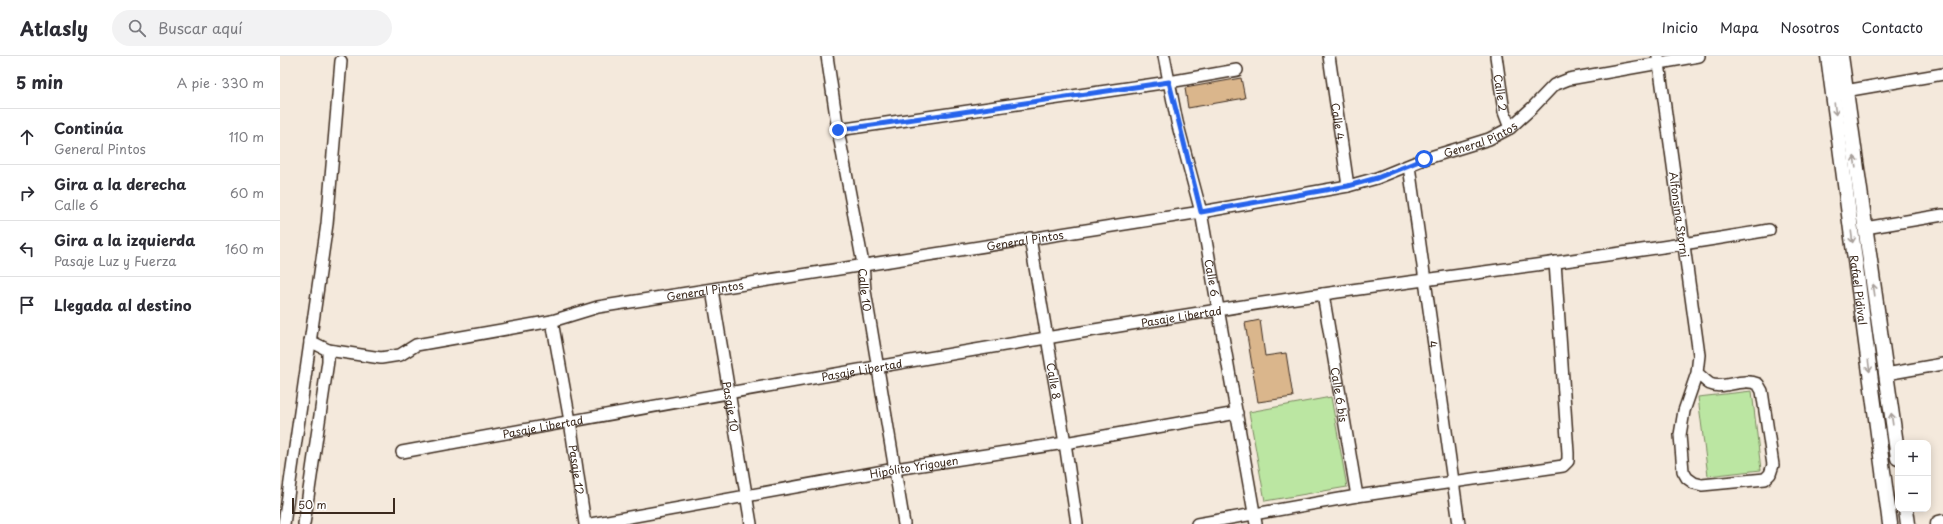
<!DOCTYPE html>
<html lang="es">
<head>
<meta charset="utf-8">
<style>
  body { margin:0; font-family:"Playpen Sans",sans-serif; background:#f2f2f3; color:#2b2b33 }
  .controls { position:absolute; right:12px; bottom:12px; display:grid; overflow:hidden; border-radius:8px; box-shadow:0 2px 10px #0003 }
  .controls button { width:36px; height:36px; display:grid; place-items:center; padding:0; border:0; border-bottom:1px solid #e1e1e2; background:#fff; color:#2b2b33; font:20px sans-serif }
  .scale { position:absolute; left:12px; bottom:10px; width:103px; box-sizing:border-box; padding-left:4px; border:2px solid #3b2a1e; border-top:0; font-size:11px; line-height:14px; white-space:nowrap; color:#3b2a1e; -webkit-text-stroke:3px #fff; paint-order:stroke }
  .stop { position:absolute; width:12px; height:12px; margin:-9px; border:3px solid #2563eb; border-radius:50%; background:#fff }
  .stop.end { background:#2563eb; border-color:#fff; box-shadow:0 1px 4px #0008 }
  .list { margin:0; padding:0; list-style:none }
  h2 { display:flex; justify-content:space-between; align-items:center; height:52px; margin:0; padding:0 16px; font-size:17px }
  h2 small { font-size:13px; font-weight:400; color:#7c7c81 }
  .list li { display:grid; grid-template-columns:26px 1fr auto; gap:12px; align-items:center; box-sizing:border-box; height:56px; padding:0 16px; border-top:1px solid #e1e1e2 }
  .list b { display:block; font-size:15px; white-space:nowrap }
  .list p { margin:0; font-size:13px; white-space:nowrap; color:#7c7c81 }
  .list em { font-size:13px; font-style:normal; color:#7c7c81 }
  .icon { flex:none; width:22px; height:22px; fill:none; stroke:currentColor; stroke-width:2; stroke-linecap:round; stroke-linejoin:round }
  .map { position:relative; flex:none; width:1663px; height:468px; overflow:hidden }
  header { display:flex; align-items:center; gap:24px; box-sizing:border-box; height:56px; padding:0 20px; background:#fff; border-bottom:1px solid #e1e1e2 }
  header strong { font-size:19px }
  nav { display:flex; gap:22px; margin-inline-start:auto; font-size:14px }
  .search { width:280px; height:36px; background:#f2f2f3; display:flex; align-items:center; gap:10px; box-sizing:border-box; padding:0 14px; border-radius:22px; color:#7c7c81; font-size:15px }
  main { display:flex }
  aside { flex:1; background:#fff }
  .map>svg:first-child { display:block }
  .green { fill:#bbe6a2; stroke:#7b8860 }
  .building { fill:#dab68c; stroke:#3b2a1e }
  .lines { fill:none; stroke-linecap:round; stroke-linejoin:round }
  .minor-casing { stroke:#3b2a1e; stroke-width:14 }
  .tertiary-casing { stroke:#3b2a1e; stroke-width:17 }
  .secondary-casing { stroke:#3b2a1e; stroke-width:19 }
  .minor { stroke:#fff; stroke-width:11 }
  .tertiary { stroke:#fff; stroke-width:14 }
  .secondary { stroke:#fff; stroke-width:16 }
  .oneway { stroke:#a79f9a }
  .route { stroke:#2563eb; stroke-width:5 }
  .labels { text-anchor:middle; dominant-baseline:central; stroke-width:3; stroke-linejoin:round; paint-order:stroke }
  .street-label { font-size:11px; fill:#3b2a1e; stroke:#fff }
</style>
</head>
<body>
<header>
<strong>Atlasly</strong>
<div class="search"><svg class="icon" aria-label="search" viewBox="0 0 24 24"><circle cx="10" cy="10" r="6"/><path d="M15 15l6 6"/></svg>Buscar aquí</div>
<nav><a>Inicio</a><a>Mapa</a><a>Nosotros</a><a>Contacto</a></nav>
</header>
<main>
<aside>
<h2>5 min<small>A pie · 330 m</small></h2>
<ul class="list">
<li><svg class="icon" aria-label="ahead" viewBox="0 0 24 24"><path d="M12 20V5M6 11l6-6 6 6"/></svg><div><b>Continúa</b><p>General Pintos</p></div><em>110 m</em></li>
<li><svg class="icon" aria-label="right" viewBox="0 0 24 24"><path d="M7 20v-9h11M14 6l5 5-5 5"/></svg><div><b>Gira a la derecha</b><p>Calle 6</p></div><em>60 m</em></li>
<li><svg class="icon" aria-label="left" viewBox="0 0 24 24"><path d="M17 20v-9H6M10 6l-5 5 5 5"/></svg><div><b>Gira a la izquierda</b><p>Pasaje Luz y Fuerza</p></div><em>160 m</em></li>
<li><svg class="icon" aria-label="arrive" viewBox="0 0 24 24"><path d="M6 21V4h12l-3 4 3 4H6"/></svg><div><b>Llegada al destino</b></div></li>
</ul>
</aside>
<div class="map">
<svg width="1663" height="468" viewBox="0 0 1663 468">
  <rect width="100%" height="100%" fill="#f4e9dc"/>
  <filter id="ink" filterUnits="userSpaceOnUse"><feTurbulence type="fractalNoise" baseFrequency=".025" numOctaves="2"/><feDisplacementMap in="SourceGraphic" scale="8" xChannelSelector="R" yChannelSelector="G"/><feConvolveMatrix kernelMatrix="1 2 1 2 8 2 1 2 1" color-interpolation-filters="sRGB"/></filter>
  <g filter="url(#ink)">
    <path class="green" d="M1472,335l9,79 -53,6 -10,-79z
      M1051,341l16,90 -82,14 -16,-89z"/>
    <path class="building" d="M961,22l4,20 -57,10 -3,-20z
      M980,264l5,36 21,-3 7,44 -35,5 -13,-79z"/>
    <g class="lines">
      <g class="minor-casing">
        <g id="minor">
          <path id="s1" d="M547,0l11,74 25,134 2,27 39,233"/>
          <path id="s2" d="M884,0l13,66 24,90 55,312"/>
          <path id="s3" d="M1049,0l19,130"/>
          <path id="s4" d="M1216,0l8,56 6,16"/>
          <path id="s5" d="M1378,0l41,299 -2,18 -13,38 -4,24 3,36 4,7 7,5 8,2 63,-6 5,-5 3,-9 -11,-74 -4,-7c-16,-7 -35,6 -48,0 -5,-3 -9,-8 -13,-11"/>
          <path d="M1559,34l6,1 98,-17"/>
          <path d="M558,74l331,-48 68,-12"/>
          <path id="s6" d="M1129,110l50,358"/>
          <path d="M1585,172l78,-13"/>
          <path id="s7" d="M750,182l35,205 12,81"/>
          <path id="s8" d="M432,234l39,234"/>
          <path id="s9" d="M1043,238l34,202"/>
          <path id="s10" d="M272,265l18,100 15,103"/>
          <path id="s11" d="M48,294l53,8 19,-3 16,-10 136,-24 46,-14 603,-95 147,-26 29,-8 47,-19 65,-20 21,-11 22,-20 22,-23 15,-6 130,-23"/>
          <path d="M1606,318l57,-10"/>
          <path id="s12" d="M122,396c272,-50 544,-99 816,-142 183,-30 368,-48 551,-80"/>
          <path d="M4,468l43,-300 14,-163"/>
          <path d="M24,468l24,-163v-11l-18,-9"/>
          <path id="s13" d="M311,468l304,-55 170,-26 172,-30"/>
          <path d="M917,468l160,-28 206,-30 5,-5v-8l-13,-191"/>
        </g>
      </g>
      <g class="tertiary-casing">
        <g id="tertiary">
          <path id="s14" d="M1548,0l62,468"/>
          <path d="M1561,0l57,402"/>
          <path d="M1626,453l2,15"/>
        </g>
      </g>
      <g class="secondary-casing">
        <path id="secondary" d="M1659,468l4,-1"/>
      </g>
      <use href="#minor" class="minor"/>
      <use href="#tertiary" class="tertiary"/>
      <use href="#secondary" class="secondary"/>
    </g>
    <defs><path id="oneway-shaft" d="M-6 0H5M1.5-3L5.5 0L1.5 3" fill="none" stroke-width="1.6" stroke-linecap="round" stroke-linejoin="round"/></defs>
    <g class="oneway">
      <use href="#oneway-shaft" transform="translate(1555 53) rotate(83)"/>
      <use href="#oneway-shaft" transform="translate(1575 106) rotate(-98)"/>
      <use href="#oneway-shaft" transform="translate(1572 181) rotate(83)"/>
      <use href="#oneway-shaft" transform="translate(1594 234) rotate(-98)"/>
      <use href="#oneway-shaft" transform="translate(1589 310) rotate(83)"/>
      <use href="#oneway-shaft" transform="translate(1612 363) rotate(-98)"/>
    </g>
  </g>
  <g class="lines" filter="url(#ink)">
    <path class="route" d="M558,74l331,-48 32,130 147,-26 29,-8 47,-19"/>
  </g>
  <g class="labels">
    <g class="street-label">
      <text stroke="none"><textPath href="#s4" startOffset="37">Calle 2</textPath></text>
      <text stroke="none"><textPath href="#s3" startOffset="66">Calle 4</textPath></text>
      <text stroke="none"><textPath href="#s11" startOffset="1178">General Pintos</textPath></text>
      <text stroke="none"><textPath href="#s5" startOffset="160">Alfonsina Storni</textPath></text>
      <text stroke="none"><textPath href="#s11" startOffset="710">General Pintos</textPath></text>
      <text stroke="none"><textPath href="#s2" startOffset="227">Calle 6</textPath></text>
      <text stroke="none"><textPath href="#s11" startOffset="386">General Pintos</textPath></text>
      <text stroke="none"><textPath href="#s1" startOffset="237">Calle 10</textPath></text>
      <text stroke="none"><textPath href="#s14" startOffset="236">Rafael Pidival</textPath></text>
      <text stroke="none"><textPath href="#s12" startOffset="791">Pasaje Libertad</textPath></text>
      <text stroke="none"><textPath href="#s6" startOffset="180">4</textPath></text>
      <text stroke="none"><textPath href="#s12" startOffset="467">Pasaje Libertad</textPath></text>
      <text stroke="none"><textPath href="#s7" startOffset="145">Calle 8</textPath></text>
      <text stroke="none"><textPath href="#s9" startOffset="102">Calle 6 bis</textPath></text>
      <text stroke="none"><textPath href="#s8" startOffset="118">Pasaje 10</textPath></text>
      <text stroke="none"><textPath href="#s12" startOffset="143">Pasaje Libertad</textPath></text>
      <text stroke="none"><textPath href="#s13" startOffset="328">Hipólito Yrigoyen</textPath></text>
      <text stroke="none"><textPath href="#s10" startOffset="151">Pasaje 12</textPath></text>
    </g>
  </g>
</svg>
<div class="controls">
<button>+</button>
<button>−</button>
</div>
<div class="scale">50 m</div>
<div class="stop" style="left:1144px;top:103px"></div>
<div class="stop end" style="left:558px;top:74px"></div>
</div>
</main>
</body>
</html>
